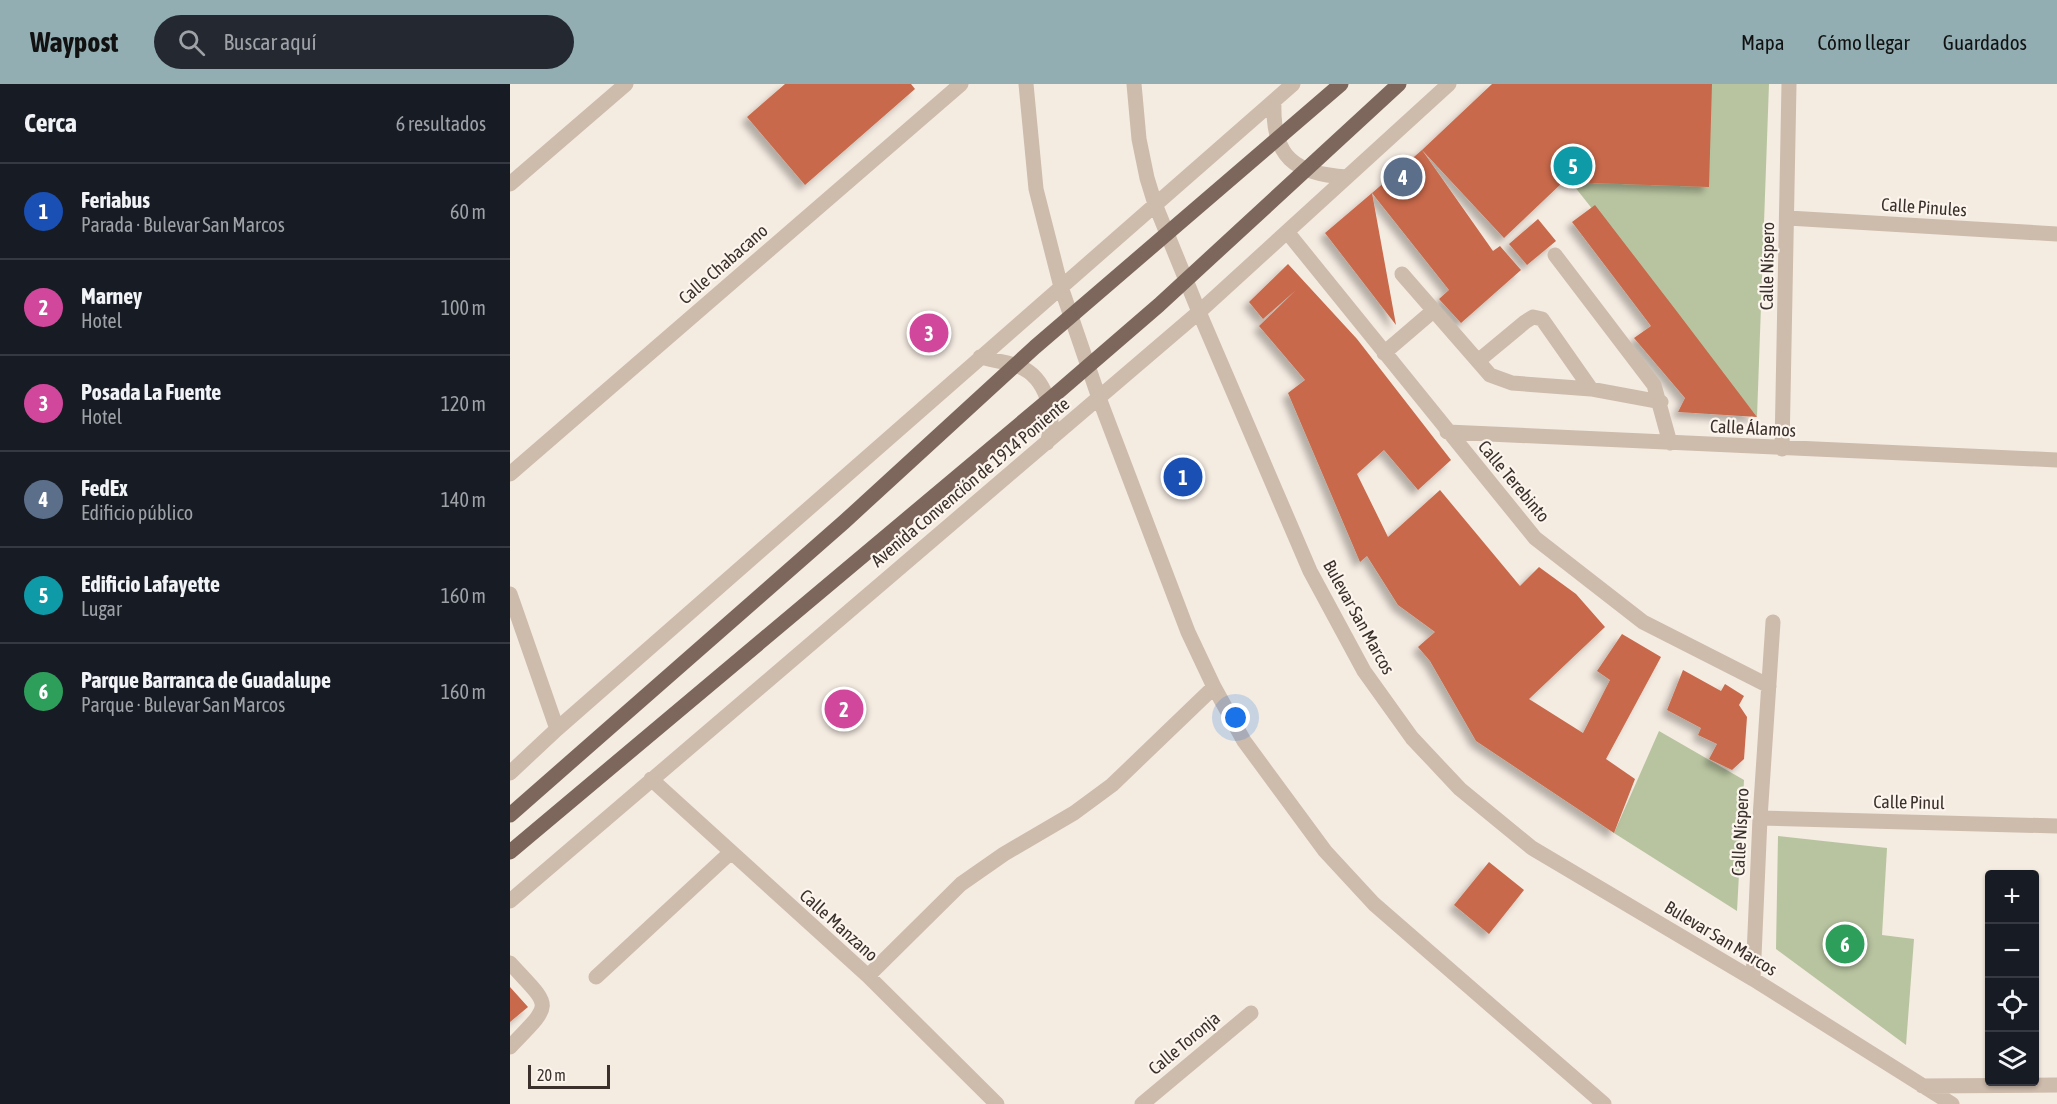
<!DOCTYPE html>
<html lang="es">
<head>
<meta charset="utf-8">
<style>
  body { margin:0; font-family:"Asap Condensed",sans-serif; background:#242831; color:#f1f3f6 }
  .controls { position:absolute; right:18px; bottom:18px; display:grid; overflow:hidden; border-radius:6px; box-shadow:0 2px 4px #0004 }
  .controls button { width:54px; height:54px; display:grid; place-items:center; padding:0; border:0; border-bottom:2px solid #363941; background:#171b24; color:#f1f3f6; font:30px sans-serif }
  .scale { position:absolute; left:18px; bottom:15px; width:82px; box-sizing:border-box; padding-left:6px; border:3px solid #3b302b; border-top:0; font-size:16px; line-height:21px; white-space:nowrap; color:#3b302b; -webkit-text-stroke:4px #fbf5ee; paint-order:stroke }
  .you { position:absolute; left:726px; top:634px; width:21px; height:21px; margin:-15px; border:4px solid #fff; border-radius:50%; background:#1a73e8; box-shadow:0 0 0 9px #1a73e833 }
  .badge { display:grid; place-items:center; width:39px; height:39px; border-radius:50%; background:#92aeb2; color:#fff; font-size:20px; font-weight:700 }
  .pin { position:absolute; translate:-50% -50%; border:3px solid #fff; box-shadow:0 2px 6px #0006 }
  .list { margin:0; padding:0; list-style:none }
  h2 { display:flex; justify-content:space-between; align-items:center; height:78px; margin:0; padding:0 24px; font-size:26px }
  h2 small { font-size:20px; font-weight:400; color:#9ea1a6 }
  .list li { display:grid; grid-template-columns:39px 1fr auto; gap:18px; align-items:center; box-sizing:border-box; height:96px; padding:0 24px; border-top:2px solid #363941 }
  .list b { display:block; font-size:22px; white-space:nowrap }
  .list p { margin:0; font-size:20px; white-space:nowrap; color:#9ea1a6 }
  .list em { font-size:20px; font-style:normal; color:#9ea1a6 }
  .icon { flex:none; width:33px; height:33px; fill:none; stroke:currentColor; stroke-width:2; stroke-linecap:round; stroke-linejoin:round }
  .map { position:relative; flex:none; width:1547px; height:1020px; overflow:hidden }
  header { display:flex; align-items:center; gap:36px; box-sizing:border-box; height:84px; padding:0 30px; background:#92aeb2; color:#111 }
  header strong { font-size:28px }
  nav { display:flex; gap:33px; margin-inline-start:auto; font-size:21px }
  .search { width:420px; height:54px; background:#242831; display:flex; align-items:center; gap:15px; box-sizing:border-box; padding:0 21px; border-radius:33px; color:#9ea1a6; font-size:22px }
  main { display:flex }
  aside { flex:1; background:#171b24 }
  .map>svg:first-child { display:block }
  .green { fill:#b8c4a0 }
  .building { fill:#c8694b; filter:url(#shadow) }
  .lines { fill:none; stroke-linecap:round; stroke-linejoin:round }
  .minor { stroke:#cdbbac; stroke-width:15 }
  .major { stroke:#7d675c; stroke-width:15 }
  .labels { text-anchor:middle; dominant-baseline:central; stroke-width:4.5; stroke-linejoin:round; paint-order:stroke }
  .street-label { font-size:18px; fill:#3b302b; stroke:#fbf5ee }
</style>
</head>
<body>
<header>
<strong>Waypost</strong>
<div class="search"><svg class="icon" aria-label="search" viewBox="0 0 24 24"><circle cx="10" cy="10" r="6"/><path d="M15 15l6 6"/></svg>Buscar aquí</div>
<nav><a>Mapa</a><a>Cómo llegar</a><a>Guardados</a></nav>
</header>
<main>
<aside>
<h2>Cerca<small>6 resultados</small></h2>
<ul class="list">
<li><span class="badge" style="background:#1a4fb4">1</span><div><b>Feriabus</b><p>Parada · Bulevar San Marcos</p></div><em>60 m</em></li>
<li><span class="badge" style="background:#d1479c">2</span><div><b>Marney</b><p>Hotel</p></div><em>100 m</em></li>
<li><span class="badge" style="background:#d1479c">3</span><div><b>Posada La Fuente</b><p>Hotel</p></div><em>120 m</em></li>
<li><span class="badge" style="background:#5c6f8a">4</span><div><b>FedEx</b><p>Edificio público</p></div><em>140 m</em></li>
<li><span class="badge" style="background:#0f9aa8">5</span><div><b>Edificio Lafayette</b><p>Lugar</p></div><em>160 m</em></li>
<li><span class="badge" style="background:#2e9e5b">6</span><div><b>Parque Barranca de Guadalupe</b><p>Parque · Bulevar San Marcos</p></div><em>160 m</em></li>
</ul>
</aside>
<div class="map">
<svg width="1547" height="1020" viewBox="0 0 1547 1020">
  <defs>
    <filter id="shadow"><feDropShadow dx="-5.5" dy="5.5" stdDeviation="3" flood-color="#0004"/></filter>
  </defs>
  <rect width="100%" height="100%" fill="#f4ebe1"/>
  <path class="green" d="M1202,0h57l-12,333 -190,-240z
    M1149,647l85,49 -7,131 -123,-78z
    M1268,752l109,12 -5,87 32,4 -8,106 -130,-96z"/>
  <path class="building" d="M275,0h126l4,5 -110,96 -58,-68z
    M982,0h220l-3,103 -146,-5 -59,56 -82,-88z
    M912,66l71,101 7,-5 21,24 -60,53 -22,-24 10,-9 -77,-97z
    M862,109l24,132 -71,-92z
    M1085,121l80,104 82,108 -79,-5 7,-14 -51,-60 17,-12 -79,-104z
    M1028,135l18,22 -29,24 -18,-21z
    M778,180l69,75 94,121 -33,30 -34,-40 -27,24 31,63 52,-47 80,96 19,-19 37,27 29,33 -76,72 54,34 27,-53 -13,-9 25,-37 39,23 -55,102 29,20 -21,54 -138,-92 -46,-80 -12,-14 17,-15 -37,-27 -31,-49 -7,6 -72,-169 17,-13 -46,-54 37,-36 -33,29 -14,-17z
    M1173,586l38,21 4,-7 19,12 -5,9 8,12 -3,42 -12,11 -23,-11 8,-15 -19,-9 3,-7 -34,-18z
    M979,778l35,28 -35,44 -35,-29z
    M0,903l18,20 -18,15z"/>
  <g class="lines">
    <path class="minor" d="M516,0l10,105 25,98 38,111 89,234 26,55 30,54 81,110 49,53 230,200
      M624,0l5,55 8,39 8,26 44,108 111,259 54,100 48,67 48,51 72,59 221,131 199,125
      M764,18c-2,55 20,72 73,75
      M0,100l116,-100
      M1278,134l269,16
      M778,149l247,305 108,84 126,64
      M1045,171l99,130 16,58
      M892,190l88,101 22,8 79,6 70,13
      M874,269l49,-42
      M470,273c12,3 26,5 38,9 29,11 39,50 29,77
      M968,277l47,-39 8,-5 9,2 49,70
      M937,348l610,28
      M1272,365l7,-365
      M0,390l451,-390
      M0,510l47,135
      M0,689l47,-44 736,-645
      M141,695l217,197 129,128
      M1250,734l297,8
      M0,817l689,-589 250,-228
      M0,879c42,46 44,38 0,84
      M358,892l93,-92 43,-30 70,-41 38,-28 102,-98
      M86,893l134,-124
      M1243,895l7,-161 13,-196
      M1412,1002l135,-1
      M632,1020l109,-91"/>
    <path class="major" d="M0,731l334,-293 191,-175 306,-263
      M0,768l547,-459 102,-88 240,-221"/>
  </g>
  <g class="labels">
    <g class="street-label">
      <text transform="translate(1414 123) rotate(4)">Calle Pinules</text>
      <text transform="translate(213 180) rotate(-41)">Calle Chabacano</text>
      <text transform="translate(1257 182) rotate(-89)">Calle Níspero</text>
      <text transform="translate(1243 344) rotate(3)">Calle Álamos</text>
      <text transform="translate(1004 397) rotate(50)">Calle Terebinto</text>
      <text transform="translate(460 398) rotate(-40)">Avenida Convención de 1914 Poniente</text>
      <text transform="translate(849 533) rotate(61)">Bulevar San Marcos</text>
      <text transform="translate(1399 718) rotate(1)">Calle Pinul</text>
      <text transform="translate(1230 748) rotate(-87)">Calle Níspero</text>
      <text transform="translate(329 841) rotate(42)">Calle Manzano</text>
      <text transform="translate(1211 854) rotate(31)">Bulevar San Marcos</text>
      <text transform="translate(674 959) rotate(-40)">Calle Toronja</text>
    </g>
  </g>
</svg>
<div class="controls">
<button>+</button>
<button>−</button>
<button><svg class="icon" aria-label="locate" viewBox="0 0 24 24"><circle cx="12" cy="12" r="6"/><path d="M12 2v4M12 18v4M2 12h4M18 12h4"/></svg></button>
<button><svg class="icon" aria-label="layers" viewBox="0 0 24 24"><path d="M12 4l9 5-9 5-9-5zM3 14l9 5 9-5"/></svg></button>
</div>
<div class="scale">20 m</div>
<div class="you"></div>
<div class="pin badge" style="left:673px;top:393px;background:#1a4fb4">1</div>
<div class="pin badge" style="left:334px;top:625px;background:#d1479c">2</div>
<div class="pin badge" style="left:419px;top:249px;background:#d1479c">3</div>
<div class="pin badge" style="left:893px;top:93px;background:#5c6f8a">4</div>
<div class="pin badge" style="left:1063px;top:82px;background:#0f9aa8">5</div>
<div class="pin badge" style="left:1335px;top:860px;background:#2e9e5b">6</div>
</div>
</main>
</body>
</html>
